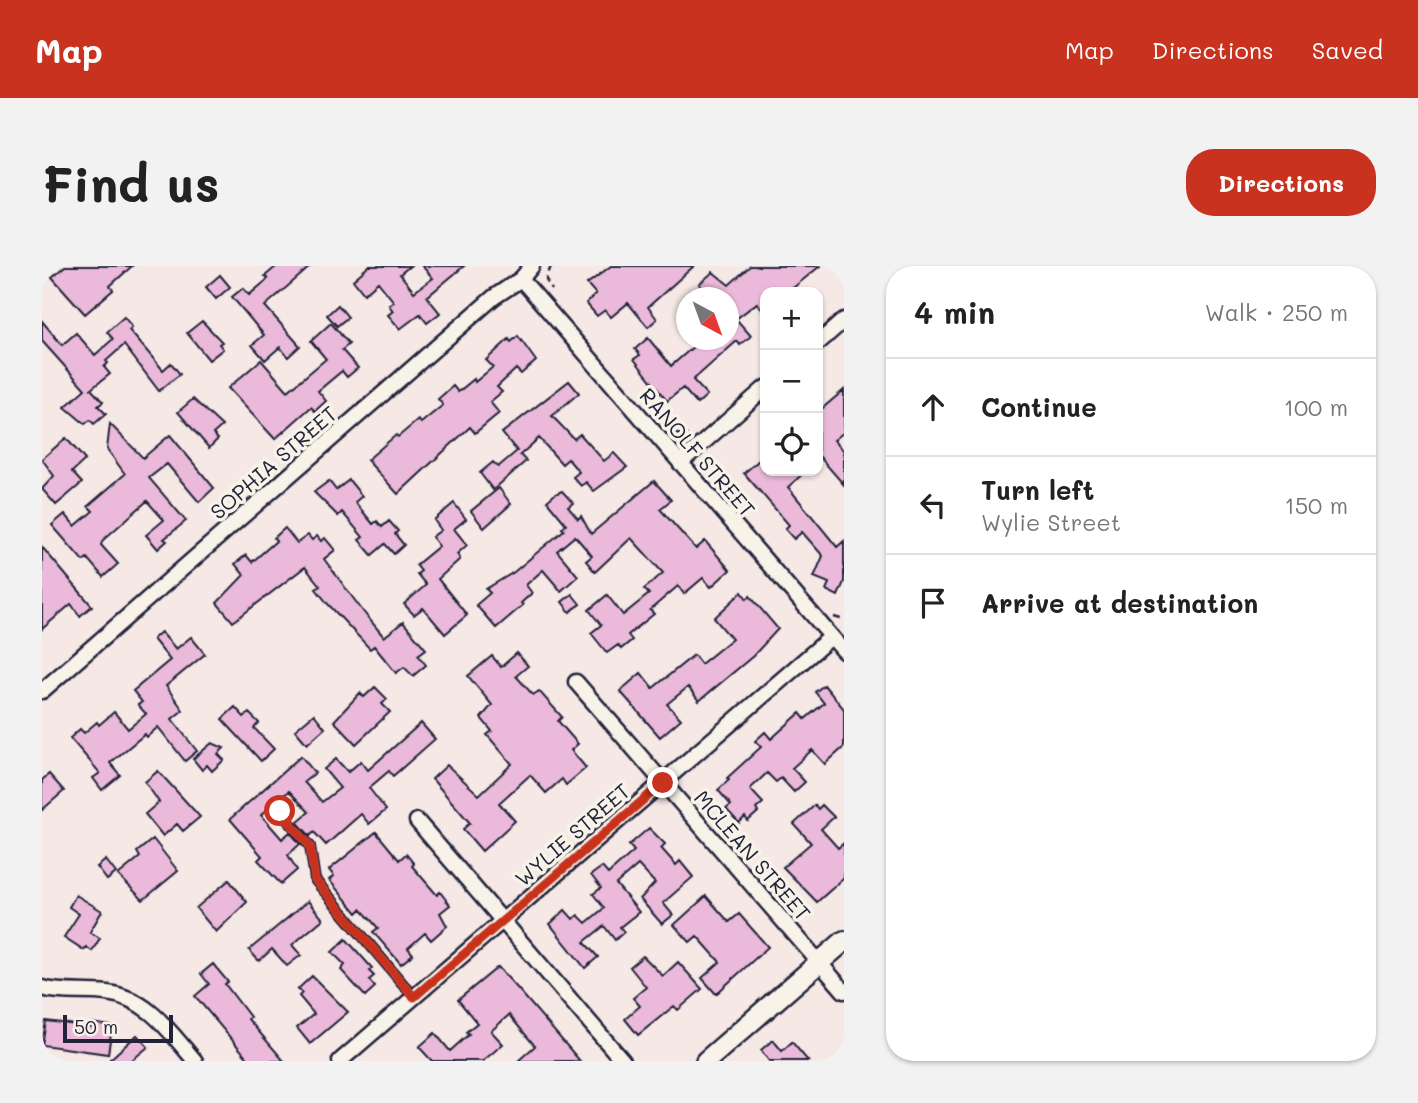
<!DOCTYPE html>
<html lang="en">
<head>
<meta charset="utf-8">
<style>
  body { margin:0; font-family:Mali,sans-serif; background:#f2f2f2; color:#222 }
  .controls { position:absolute; right:21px; top:21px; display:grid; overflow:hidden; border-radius:14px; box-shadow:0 2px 5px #0004 }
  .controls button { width:63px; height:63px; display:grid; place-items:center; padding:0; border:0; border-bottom:2px solid #e0e0e0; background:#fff; color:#222; font:35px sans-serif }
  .compass { position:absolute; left:634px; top:21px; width:63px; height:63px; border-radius:50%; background:#fff; box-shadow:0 2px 5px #0004; rotate:139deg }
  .scale { position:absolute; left:21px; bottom:18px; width:110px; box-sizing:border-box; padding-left:7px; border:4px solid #22223b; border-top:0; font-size:19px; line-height:24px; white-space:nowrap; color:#22223b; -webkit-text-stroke:5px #f7f3e8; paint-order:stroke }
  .stop { position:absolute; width:21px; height:21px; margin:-16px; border:5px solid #c8321e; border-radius:50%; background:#fff }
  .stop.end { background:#c8321e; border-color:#fff; box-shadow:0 2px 7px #0008 }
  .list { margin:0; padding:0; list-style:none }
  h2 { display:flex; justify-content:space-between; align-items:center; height:91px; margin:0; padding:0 28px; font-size:30px }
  h2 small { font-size:23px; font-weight:400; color:#767676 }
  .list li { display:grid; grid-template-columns:46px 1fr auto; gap:21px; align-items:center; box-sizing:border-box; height:98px; padding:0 28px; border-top:2px solid #e0e0e0 }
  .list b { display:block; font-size:26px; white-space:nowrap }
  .list p { margin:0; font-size:23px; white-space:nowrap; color:#767676 }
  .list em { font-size:23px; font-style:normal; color:#767676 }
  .icon { flex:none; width:38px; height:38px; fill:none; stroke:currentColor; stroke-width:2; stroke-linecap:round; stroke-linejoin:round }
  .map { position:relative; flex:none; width:802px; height:795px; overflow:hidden; border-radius:28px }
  header { display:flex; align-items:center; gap:42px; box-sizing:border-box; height:98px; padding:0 35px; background:#c8321e; color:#fff }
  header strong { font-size:33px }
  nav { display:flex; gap:38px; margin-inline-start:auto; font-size:24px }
  .intro { display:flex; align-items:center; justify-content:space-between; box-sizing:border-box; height:168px; padding:0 42px }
  h1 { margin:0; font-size:49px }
  .button { padding:18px 32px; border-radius:28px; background:#c8321e; color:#fff; font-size:24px; font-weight:700 }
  main { display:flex; gap:42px; padding:0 42px }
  aside { flex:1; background:#fff; border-radius:28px; box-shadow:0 2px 5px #0004 }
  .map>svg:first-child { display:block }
  .building { fill:#ebbada; stroke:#22223b; stroke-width:2 }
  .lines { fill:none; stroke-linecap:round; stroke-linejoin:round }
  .service-casing { stroke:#22223b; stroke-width:12 }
  .minor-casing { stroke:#22223b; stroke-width:19 }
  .secondary-casing { stroke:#22223b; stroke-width:24 }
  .path { stroke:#22223b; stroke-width:2.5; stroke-dasharray:7 5; stroke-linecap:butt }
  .service { stroke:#f7f3e8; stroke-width:7 }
  .minor { stroke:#f7f3e8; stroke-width:14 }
  .secondary { stroke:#f7f3e8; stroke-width:19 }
  .route { stroke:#c8321e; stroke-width:9 }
  .labels { text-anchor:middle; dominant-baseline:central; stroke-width:7; stroke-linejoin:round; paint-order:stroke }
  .street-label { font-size:21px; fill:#22223b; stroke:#f7f3e8 }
</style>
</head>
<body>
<header>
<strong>Map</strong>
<nav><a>Map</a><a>Directions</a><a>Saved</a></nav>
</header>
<div class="intro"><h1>Find us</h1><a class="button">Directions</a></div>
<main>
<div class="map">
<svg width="802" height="795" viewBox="0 0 802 795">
  <rect width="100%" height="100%" fill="#f5e8e5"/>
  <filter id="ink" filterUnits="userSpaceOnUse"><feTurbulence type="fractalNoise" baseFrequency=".0143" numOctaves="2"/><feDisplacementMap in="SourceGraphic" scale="14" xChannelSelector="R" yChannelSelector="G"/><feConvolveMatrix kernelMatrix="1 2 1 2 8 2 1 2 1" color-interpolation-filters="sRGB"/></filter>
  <g filter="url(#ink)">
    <path class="building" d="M23,0h67l-22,20 3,4 -28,24 -33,-37z
      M235,0h34l-46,40 35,40 -12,11 -8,-10 -15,13 -13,-15 12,-10 -32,-38 11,-9 6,7 19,-16 -3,-3z
      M327,0h41l-10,8 14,18 19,-14 -11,-12h42l-37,31 13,16 -13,10 -7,-9 -20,15 -12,-14 5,-4 -4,-6 5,-3 -16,-20 -14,12 -11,-14z
      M569,0h83l-46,41 9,12 -9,8 -20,-24 -17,14 -6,-7 -8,6 -11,-13 10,-9 -9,-10z
      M708,0h70l-32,26h-23v21l-8,-10 -21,16 15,17 -11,9 -3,-4 -44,39 14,15 -10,9 -14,-16 -16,13 -33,-42 6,-4 -5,-6 13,-11 23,28 30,-26h28v-42h-18l-12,-14 14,-12 16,13z
      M178,9l10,12 -14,12 -10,-12z
      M296,39l10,12 -11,9 -10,-11z
      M82,51l8,10 -3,3 34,40 8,-7 9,11 -21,17 -35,-46 -18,16 2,2 -4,4 6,7 -19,15 12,13 -5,4 8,8 -12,10 -4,-4 -5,4 -20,-17 20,-18 -43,-48v-20l20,24 14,-12 19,22 18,-16 -6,-7z
      M160,55l20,21 -3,2 4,5 -14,11 -22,-27z
      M289,57l18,21 -7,6 16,18 -11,9 -5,-6 -24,20 8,10 -11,10 -4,-4 -36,32 -47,-51 33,-28 27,31 38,-32 -15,-18z
      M476,70l18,25 -15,13 -5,-5 -19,18 5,5 -12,10 9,11 -24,20 -5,-6 -72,67 -31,-34 29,-25 2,2 20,-17 3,3 22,-18 -5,-6 15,-13 5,6 16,-13 1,3 18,-15 -7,-7 23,-21 2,3z
      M527,115l10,12 -27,23 22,23 6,-5 24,27 10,-8 13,14 -33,24 -8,-9 -5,4 -8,-9 6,-5 -11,-13 -6,5 -23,-26 -19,17 6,6 -33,29 -13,-17 13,-11 5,5 19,-16 -15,-18z
      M802,124v42l-10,8 10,11v34l-26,-30v-43z
      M151,133l29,27 -9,8 5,5 -9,9 -31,-36z
      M68,158l33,34 27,-23 44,53 -15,14 -32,-38 -18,14 37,43 -22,18 3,2 -9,8 -12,-14 18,-15 -17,-19 -44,39 -2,5 17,19 -15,13 -16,-19 -4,3 -31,-36 13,-11 10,12 18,-15 -5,-5 37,-32 -18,-25z
      M24,172l19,22 -13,12 10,11 -26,22 -14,-16 12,-13 -12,-17z
      M723,189v16h41l-18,16 49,60 7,-6v41l-6,14 -12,-6 3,-7 -15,-6 9,-21 -21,-24 -8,7 -9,-10 4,-4 -45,-52z
      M307,214l13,16 -7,6 18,22 4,-3 5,6 7,-6 9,10 -3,3 9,11 -10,9 -9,-10 -13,11 -13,-15 4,-3 -21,-25 -4,4 -24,-24 15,-11 7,9z
      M612,215l17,19 -11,9 36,40 9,-8 25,29 -19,17 -8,-9 -19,16 -6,-8 -28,24 4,4 -26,21 4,5 -11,9 -3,-4 -11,8 -16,-20 10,-8 -12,-15 18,-15 16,20 26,-21 -5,-5 19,-16 -32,-35 -36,34 -9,-11 6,-5 -17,-20 -18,15 21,25 -17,15 -18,-21 -17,15 6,8 -11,10 2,2 -27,23 -20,-23 14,-12 -4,-4 28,-17 50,-42 -2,-2 4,-4 -19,-23 8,-7 7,-3 11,12 -5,4 10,12 3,-3 10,18z
      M457,222l12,16 -27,24 -13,-17z
      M412,237l12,16 -12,10 13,16 -10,9 3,5 -22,20 29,36 -22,19 -22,-26 -9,7 -10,-11 22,-19 -9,-11 4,-3 -5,-6 23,-19 -7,-9 9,-7 -7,-10z
      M243,262l12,15 11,-8 4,5 5,-4 4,5 4,-3 10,12 -11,9 41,55 19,23 19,-15 23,27 -8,6 8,10 -13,11 -9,-9 -8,6 -22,-27 -4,3 -42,-45 -12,-15 4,-3 -15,-19 -72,55 -16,-19 27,-28 -9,-11 11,-9 6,7 24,-21 -2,-3z
      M0,281l50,59 -12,10 -9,-12 -29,25z
      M700,326l5,7 3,-3 28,33 -25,27 -54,45 -11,-14 -21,17 14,15 -21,18 -40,-46 21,-18 12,15 41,-33 7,9 31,-25 -18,-21z
      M530,328l8,10 -10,8 -8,-10z
      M119,366l15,17 15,-12 14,17 -39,32 17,24 -11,9 25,32 -12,10 -27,-34 -11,10 -2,-3 -35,29 10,12 -18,15 -9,-12 7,-5 -30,-35 10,-9 4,4 13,-11 2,3 15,-13 14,17 18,-15 -8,-9 4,-3 -9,-11 37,-31 -17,-21z
      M475,387l11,13 -12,10 17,19 6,-4 23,26 -4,4 20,23 -7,6 15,18 -20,17 -4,-6 -16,14 -16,-18 -31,28 16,18 -33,30 -19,-22 7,-6 -38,-44 15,-14 32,30 33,-31 -25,-29 5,-4 -11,-13 11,-13 -24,-29 24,-20 9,11z
      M782,419l20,24v38l-19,17 -13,-14 -20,18 13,14 -11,10 -13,-14 -5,4 -9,-9 -17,16 13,14 -7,6 2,3 -10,9 -3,-4 -6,6 -13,-14 5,-4 -13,-15 11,-10 -2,-2 34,-31 -6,-6 10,-9 6,7 29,-26 5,6 19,-16 -9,-11z
      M333,421l12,12 -5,5 8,8 -34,32 -22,-23 26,-28 4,4z
      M193,441l9,10 5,-4 10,10 -5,5 20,21 -13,12 -39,-42z
      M272,448l11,14 -18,16 -12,-14z
      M379,457l14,16 -42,37 -4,-5 -20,17 17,22 -17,14 -8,-10 -35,31 -12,-13 -4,4 -11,-12 -1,-3 11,-9 -20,-21 -28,24 21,24 8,-7 10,12 -12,11 9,15 -16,14 -23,-24 4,-4 -32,-37 71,-63 14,17 -11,9 18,20 18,-14 -16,-19 12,-10 12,13 13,-11 7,9z
      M170,477l12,5 -6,6 6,6 -12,11 -5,-6 -5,5 -9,-11z
      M116,505l42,46 -17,14 -6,-7 -14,12 -18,-22 14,-12 -14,-20z
      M7,508l15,17 -22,19v-30z
      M773,539l3,4 4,-4 12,12 -13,12 17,19 6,-5v35l-27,24 -34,-35 28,-24 -17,-19z
      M607,562l16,16 -4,4 15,17 4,-4 13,16 -30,26 10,12 -11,9 -22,-25 15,-16 -17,-18 -22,19 23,28 -19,15 4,5 -9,8 -11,-14 -20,16 14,15 -13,11 -35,-44 15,-14 8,9 5,-4 8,8 18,-15 -11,-14 8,-6 -10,-13 11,-8 6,7 26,-23 -5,-6z
      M334,566l23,28 7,-6 8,10 -2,2 25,29 3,-3 10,13 -10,8 7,13 -16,14 -6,-7 -17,15 5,6 -12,10 -28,-32 5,-4 -17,-19 -4,4 -28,-33 5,-4 -5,-6z
      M111,573l25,32 -35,29 -25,-25 22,-18 -3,-5z
      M64,594l10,13 -9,7 -10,-13z
      M187,614l18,22 -31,30 -20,-24z
      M34,629l26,16 -12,21 10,6 -8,13 -6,-4 -2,3 -20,-13 15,-23 -10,-7z
      M664,630l23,26 10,-8 29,33 -52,47 -14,-16 18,-16 -23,-26 -7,6 -16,-17z
      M266,635l15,18 -31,26 9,10 -14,11 -15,-17 -13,12 -10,-11z
      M304,673l26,29 -3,3 5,5 -5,4 6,7 -10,9 -24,-26 4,-5 -13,-13z
      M601,690l20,20 15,-14 24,27 -24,21 -4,-4 -36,29 -13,-16 15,-13 -7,-8 13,-11 -16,-20z
      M171,698l15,18 -3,2 25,33 -2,2 36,42h-34l-55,-65 14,-12 -8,-10z
      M456,701l20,22 62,72h-62l17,-15 -26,-31 -18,16 12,13 -20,17h-51l-13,-14 16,-14 15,18 19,-17 -3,-2 11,-9 -19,-23z
      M270,710l36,36 -38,32 -13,-16 17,-14 -15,-18 3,-3 -4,-4z
      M4,755l45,6 1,-4 20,3 -4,28 -66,-9z
      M95,769l11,12 -17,14h-23z
      M731,774l9,11 10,-9 16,19h-39l-8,-11z"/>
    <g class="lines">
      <g class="service-casing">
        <path id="service" d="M238,545l30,35 5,34 99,117"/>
      </g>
      <g class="minor-casing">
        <path id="minor" d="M479,13l323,372
          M776,77l26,-23
          M638,197l85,-75
          M534,416l268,309
          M0,425l452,-394 27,-18 11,-13
          M375,555l206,240
          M0,722c21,6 43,2 65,5 41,5 63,39 88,68
          M298,795l491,-424"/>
      </g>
      <g class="secondary-casing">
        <path id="secondary" d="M664,795l138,-120"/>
      </g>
      <path class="path" d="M509,0l-5,14 6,10
        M632,168l14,1
        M792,351l10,3"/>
      <use href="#service" class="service"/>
      <use href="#minor" class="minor"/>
      <use href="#secondary" class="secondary"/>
    </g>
  </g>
  <g class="lines" filter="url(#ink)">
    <path class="route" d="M238,545l30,35 5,34 99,117 249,-214"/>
  </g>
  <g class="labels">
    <g class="street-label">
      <text transform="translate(656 186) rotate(49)">RANOLF STREET</text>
      <text transform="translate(231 196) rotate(-41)">SOPHIA STREET</text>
      <text transform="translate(530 568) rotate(-41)">WYLIE STREET</text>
      <text transform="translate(711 589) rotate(49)">MCLEAN STREET</text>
    </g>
  </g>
</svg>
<div class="controls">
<button>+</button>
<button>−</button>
<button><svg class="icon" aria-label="locate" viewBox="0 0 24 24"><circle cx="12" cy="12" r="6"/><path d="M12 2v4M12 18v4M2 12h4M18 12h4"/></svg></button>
</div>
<svg class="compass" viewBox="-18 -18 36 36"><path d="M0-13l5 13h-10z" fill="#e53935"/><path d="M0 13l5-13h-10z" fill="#767676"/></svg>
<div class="scale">50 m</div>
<div class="stop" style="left:238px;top:545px"></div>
<div class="stop end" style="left:621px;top:517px"></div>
</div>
<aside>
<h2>4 min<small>Walk · 250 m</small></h2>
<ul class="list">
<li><svg class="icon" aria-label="ahead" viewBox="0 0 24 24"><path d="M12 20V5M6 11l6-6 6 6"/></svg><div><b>Continue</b></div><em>100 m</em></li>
<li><svg class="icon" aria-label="left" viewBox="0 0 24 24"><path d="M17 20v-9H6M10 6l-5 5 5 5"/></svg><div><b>Turn left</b><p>Wylie Street</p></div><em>150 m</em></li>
<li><svg class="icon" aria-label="arrive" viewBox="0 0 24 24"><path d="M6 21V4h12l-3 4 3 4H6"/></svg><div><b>Arrive at destination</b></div></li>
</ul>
</aside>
</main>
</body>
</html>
